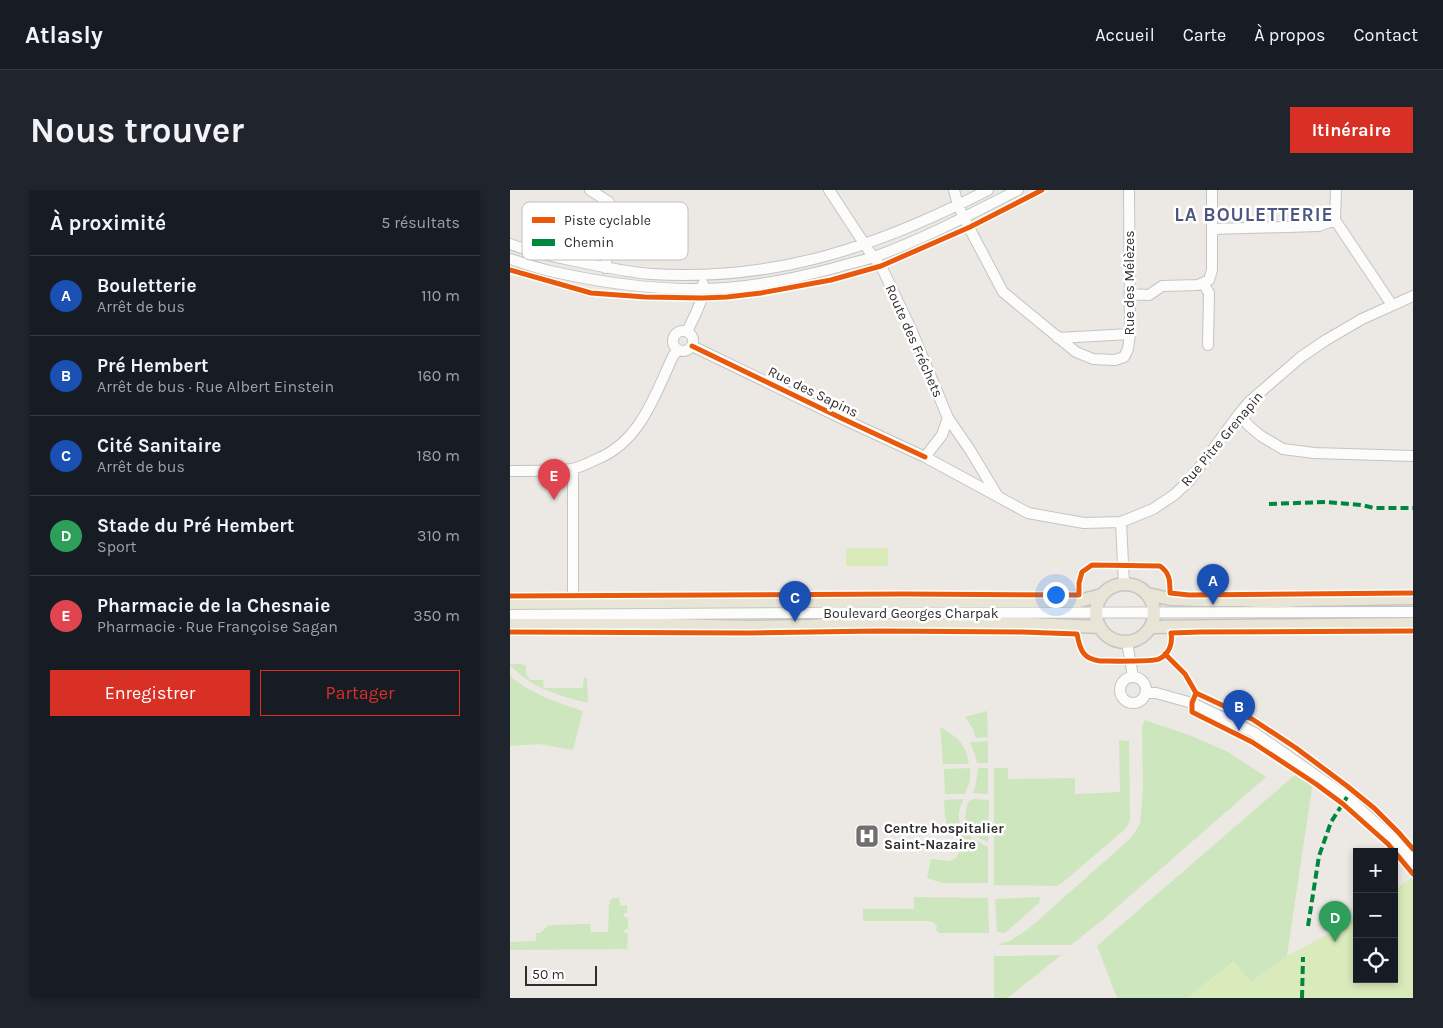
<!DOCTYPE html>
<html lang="fr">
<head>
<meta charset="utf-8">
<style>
  body { margin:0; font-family:Karla,sans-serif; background:#20242c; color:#f1f3f6 }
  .controls { position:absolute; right:15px; bottom:15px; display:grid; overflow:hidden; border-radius:0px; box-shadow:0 2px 8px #0003 }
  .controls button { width:45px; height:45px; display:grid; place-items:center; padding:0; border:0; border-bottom:1px solid #363941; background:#171b24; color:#f1f3f6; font:25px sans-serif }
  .scale { position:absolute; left:15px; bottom:12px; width:72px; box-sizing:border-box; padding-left:5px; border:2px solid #2e2e2e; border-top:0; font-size:14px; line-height:18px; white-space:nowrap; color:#2e2e2e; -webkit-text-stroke:4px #fff; paint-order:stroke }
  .you { position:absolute; left:545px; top:404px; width:18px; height:18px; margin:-12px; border:4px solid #fff; border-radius:50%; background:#1a73e8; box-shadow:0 0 0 8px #1a73e833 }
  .badge { display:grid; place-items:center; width:32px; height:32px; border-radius:50%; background:#d93025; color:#fff; font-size:16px; font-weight:700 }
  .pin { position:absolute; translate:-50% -41px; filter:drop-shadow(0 1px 2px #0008) }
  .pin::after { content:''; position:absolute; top:26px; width:18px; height:15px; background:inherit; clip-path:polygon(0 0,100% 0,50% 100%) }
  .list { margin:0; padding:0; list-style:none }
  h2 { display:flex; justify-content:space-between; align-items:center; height:65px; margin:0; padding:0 20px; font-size:21px }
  h2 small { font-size:16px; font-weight:400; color:#9ea1a6 }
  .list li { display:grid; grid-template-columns:32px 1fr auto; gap:15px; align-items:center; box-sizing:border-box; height:80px; padding:0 20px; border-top:1px solid #363941 }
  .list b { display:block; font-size:19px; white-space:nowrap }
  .list p { margin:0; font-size:16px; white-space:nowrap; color:#9ea1a6 }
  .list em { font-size:16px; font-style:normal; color:#9ea1a6 }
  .actions { display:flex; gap:10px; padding:15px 20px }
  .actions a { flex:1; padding:11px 0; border:1px solid #d93025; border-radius:0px; text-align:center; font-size:18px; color:#d93025 }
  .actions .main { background:#d93025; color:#fff }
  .icon { flex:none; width:28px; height:28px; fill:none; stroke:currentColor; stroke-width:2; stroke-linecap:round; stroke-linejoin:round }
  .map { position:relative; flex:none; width:903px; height:808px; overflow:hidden; border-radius:0px }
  header { display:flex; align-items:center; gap:30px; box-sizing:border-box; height:70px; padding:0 25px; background:#171b24; border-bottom:1px solid #363941 }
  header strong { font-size:24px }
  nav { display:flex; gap:28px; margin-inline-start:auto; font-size:18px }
  .intro { display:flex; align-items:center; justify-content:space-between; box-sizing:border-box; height:120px; padding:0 30px }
  h1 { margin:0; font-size:35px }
  .button { padding:12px 22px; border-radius:0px; background:#d93025; color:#fff; font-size:18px; font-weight:700 }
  main { display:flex; gap:30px; padding:0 30px }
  aside { flex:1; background:#171b24; border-radius:0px; box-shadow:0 2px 8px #0003 }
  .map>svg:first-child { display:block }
  .green { fill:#cee6be }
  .pitch { fill:#d9eabb }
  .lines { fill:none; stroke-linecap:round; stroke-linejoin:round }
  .minor-casing { stroke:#c5c4c5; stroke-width:12 }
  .major-casing { stroke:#c6c5c4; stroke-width:15 }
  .minor { stroke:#fcfcfb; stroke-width:10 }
  .major { stroke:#e8e4d6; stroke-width:12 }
  .quiet { stroke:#00873e; stroke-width:4; stroke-dasharray:8 4; stroke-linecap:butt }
  .cycleway-casing { stroke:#fff; stroke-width:8 }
  .cycleway { stroke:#e8590c; stroke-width:5 }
  .labels { text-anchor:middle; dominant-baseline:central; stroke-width:5; stroke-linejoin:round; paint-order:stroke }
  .street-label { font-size:14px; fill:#2e2e2e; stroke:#fff }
  .poi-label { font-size:14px; font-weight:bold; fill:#2e2e2e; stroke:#fff; text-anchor:start }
  .district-label { font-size:19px; font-weight:bold; letter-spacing:1px; fill:#4d5680; stroke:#fff }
  .key { fill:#fff; stroke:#c0c0c0; stroke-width:1 }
  .key-label { font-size:14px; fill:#2e2e2e }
</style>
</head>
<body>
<header>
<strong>Atlasly</strong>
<nav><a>Accueil</a><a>Carte</a><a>À propos</a><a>Contact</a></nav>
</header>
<div class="intro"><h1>Nous trouver</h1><a class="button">Itinéraire</a></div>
<main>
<aside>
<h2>À proximité<small>5 résultats</small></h2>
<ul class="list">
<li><span class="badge" style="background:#1a4fb4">A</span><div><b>Bouletterie</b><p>Arrêt de bus</p></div><em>110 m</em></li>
<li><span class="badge" style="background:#1a4fb4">B</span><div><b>Pré Hembert</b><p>Arrêt de bus · Rue Albert Einstein</p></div><em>160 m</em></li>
<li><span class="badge" style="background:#1a4fb4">C</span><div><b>Cité Sanitaire</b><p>Arrêt de bus</p></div><em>180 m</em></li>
<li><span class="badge" style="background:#2e9e5b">D</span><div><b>Stade du Pré Hembert</b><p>Sport</p></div><em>310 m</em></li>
<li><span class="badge" style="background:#e0444e">E</span><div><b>Pharmacie de la Chesnaie</b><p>Pharmacie · Rue Françoise Sagan</p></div><em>350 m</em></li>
</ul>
<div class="actions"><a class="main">Enregistrer</a><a>Partager</a></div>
</aside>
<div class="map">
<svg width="903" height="808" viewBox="0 0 903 808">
  <rect width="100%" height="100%" fill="#ece8e4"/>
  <path class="green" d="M0,474h12l4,2v8l4,6h13l1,8h39l1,-10h3l1,25c-20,-5 -42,-11 -59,-22 -7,-5 -13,-10 -19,-15z
    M0,486c21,18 46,26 73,35l-10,39 -34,-6 -29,2z
    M477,521l1,26 -12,1 -3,-9 -8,-12z
    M635,530l47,16 36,16 38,25 -166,145 -29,23h-74l13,-4 17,-11 104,-92 9,-14 3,-34 -1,-64z
    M430,537c17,10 26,16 29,37h-26z
    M609,550l10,1 1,78 -2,6 -5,6 -62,53 -4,2 -63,-1v-117h14v13l1,-2 66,-1v16l45,-2z
    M478,551v22h-11l-2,-8 -5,-13z
    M460,578v13l-5,13h-20l-1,-25z
    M468,578h10v26l-15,-1 3,-10z
    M786,584l18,11 -2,3 -25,168 -36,26 -18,-20 -46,36h-70l-20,-52z
    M454,609c-14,25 3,38 24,48v36h-46l-15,-5 4,-19 18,2 7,-3 4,-8v-6l-13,-20 -2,-9 -1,-15z
    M464,609l15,1 -1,42c-20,-8 -28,-21 -19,-41z
    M404,707l74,1 1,35h-50l-3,-3 1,-4 -3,-3 -4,-2h-67v-12h51z
    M530,707l-1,6 -34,30 -8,-1 -2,-33z
    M103,708h6l2,8 6,-1v8h-3v4l4,1v11h-3l-1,4h4l-1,16 -117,1v-8l26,-1v-8h4l9,-8 41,-1 1,8h17l1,-27 1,-5z
    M551,765l-53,43h-14v-42z"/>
  <path class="pitch" d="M336,358h42v18h-42z
    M901,688l2,3v117h-226l47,-36 17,20 36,-26 51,-27 19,-13v63h37v-89z"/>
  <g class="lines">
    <g class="minor-casing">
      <path id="minor" d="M80,0l19,12 -2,55 -2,11
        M319,0l44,67 8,9 30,63 37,89 22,32 27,45
        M444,0l4,15 6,13 39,74 73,60 17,7 22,1 9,-3 4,-8 2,-15 -1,-144
        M826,0l-1,30 57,85
        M703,39l106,-3 16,-6
        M0,54c23,9 46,13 70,18 23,5 47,10 71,12 125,8 228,-28 337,-84
        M0,69c13,4 26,9 40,12 57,13 118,21 176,17 38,-3 75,-11 112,-21 12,-4 24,-6 36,-10 50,-18 97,-43 144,-67
        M693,93l6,10 -1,52
        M620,104l19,1 13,-9 36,-1 11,-5 3,-10v-80
        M163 151a10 10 0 1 1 20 0a10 10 0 1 1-20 0Z
        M177,142c5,-12 19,-35 16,-48
        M548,148l72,-4
        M182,156l149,72 84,39 103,56 56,10 37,-1 32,-13 21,-14 16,-15 49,-66 11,-13 51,-44 25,-17 36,-21 51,-23
        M729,224l10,12 12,10 22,13 31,4 99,3
        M415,267l17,-22 6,-17
        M63,279v134
        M0,281c20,0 42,0 62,-2 9,-2 17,-6 25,-10 43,-17 58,-64 76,-103l5,-6
        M611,332l3,62
        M0,425l300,-2 603,-1
        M617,452l6,35
        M610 500a13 13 0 1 1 26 0a13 13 0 1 1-26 0Z
        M636,503h10l36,10 63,30 92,64 48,44 18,20"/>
    </g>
    <g class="major-casing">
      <path id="major" d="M586 423a29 29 0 1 1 58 0a29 29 0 1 1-58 0Z
        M638,404l22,5 29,1h43l33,2 24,-2 114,-2
        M0,413l300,-2 20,1 249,-1 23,-6
        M0,435h161l79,2 60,-1 15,-1 202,-1 73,3
        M641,437l262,-3"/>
    </g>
    <use href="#minor" class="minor"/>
    <use href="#major" class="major"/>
    <path class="quiet" d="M759,314l56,-2 37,3 12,3h39
      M798,736l11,-70 12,-34 16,-25
      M792,808l1,-41"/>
    <g class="cycleway-casing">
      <path id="cycleway" d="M0,80l81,23 54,4 57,1 25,-1 34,-4 70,-13 50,-14 89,-39 72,-37
        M182,156l149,72 84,39
        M0,406l394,-2 175,1v-12l3,-11 10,-7 68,1c10,7 10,15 10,27l19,2 224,-2
        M0,442l240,1 129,-2 143,1 55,2c3,16 6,25 23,27 10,0 53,1 59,-2 10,-5 14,-15 12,-26l29,-1 213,-1
        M655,464l20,20 11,19 56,26 44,29 51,38 27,22 25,25 14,16
        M686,503l-4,10v9l60,30 64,42 27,20 45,40 25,30"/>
    </g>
    <use href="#cycleway" class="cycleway"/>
  </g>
  <defs>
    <g id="hospital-square" transform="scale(1.25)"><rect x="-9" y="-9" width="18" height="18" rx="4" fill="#706f6e" stroke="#fff"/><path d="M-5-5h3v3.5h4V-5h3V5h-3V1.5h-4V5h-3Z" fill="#fff"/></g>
  </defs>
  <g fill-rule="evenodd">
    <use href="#hospital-square" x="357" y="646"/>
  </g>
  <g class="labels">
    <g class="street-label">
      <text transform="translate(619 93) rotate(-90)">Rue des Mélèzes</text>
      <text transform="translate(404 151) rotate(66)">Route des Fréchets</text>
      <text transform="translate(303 202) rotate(26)">Rue des Sapins</text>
      <text transform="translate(712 249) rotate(-50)">Rue Pitre Grenapin</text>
      <text x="401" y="423">Boulevard Georges Charpak</text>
    </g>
    <g class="poi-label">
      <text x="374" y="638">Centre hospitalier<tspan x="374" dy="16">Saint-Nazaire</tspan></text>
    </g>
    <g class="district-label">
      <text x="744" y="25">LA BOULETTERIE</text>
    </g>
  </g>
  <rect x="12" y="12" width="166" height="58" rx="8" class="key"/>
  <rect x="22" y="27" width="23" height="6" fill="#e8590c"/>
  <rect x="22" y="49" width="23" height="7" fill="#00873e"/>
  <g class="key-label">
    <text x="54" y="35">Piste cyclable</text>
    <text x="54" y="57">Chemin</text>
  </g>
</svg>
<div class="controls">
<button>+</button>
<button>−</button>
<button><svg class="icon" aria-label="locate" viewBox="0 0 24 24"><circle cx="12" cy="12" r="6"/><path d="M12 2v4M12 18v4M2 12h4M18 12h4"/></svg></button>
</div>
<div class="scale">50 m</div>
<div class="you"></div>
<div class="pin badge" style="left:703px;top:415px;background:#1a4fb4">A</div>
<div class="pin badge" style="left:729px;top:541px;background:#1a4fb4">B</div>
<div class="pin badge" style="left:285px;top:432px;background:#1a4fb4">C</div>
<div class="pin badge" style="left:825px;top:752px;background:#2e9e5b">D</div>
<div class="pin badge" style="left:44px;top:310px;background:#e0444e">E</div>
</div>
</main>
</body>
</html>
